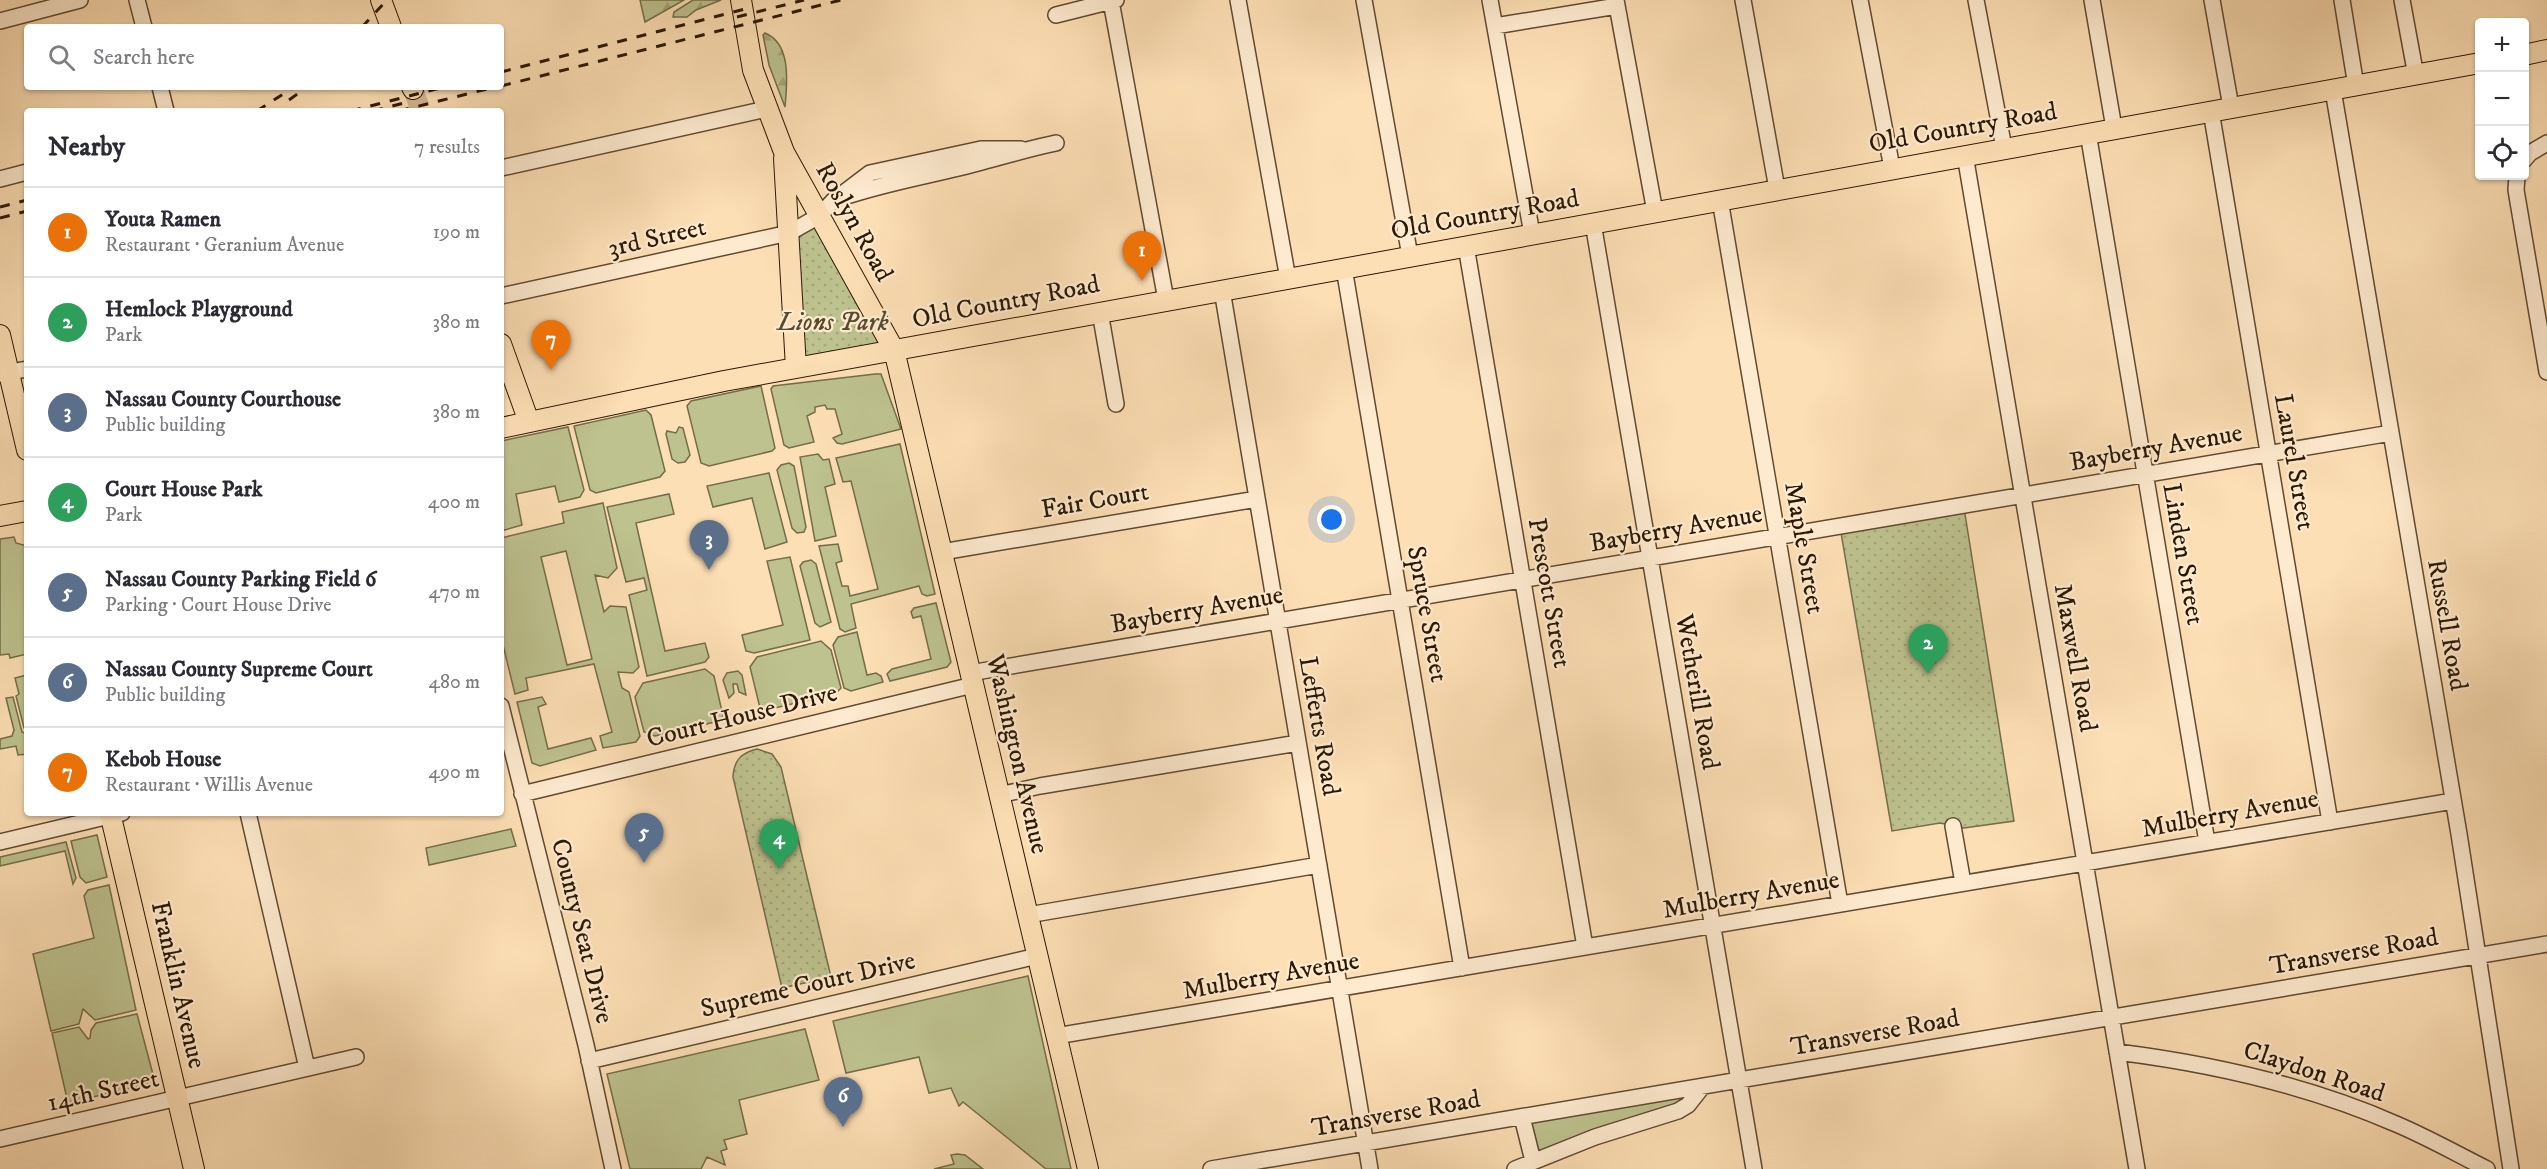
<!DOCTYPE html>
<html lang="en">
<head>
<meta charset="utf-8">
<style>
  body { margin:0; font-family:"IM FELL DW Pica",serif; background:#f2f2f3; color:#2b2b33 }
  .controls { position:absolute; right:18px; top:18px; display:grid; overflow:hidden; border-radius:6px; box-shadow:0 2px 4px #0004 }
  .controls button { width:54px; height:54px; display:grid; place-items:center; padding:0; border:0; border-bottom:2px solid #e1e1e2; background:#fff; color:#2b2b33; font:30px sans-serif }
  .you { position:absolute; left:1332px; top:520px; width:21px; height:21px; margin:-15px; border:4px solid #fff; border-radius:50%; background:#1a73e8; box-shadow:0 0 0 9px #1a73e833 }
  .badge { display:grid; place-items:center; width:39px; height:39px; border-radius:50%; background:#8f2418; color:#fff; font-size:20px; font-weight:700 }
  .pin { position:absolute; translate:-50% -50px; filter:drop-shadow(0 2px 3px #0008) }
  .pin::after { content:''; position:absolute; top:32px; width:21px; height:18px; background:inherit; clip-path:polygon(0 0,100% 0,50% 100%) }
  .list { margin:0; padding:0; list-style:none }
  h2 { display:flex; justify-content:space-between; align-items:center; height:78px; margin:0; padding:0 24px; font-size:26px }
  h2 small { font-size:20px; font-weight:400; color:#7c7c81 }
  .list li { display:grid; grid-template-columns:39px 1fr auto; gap:18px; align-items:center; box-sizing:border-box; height:90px; padding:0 24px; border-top:2px solid #e1e1e2 }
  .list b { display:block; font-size:22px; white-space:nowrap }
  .list p { margin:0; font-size:20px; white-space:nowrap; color:#7c7c81 }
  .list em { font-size:20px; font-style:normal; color:#7c7c81 }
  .icon { flex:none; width:33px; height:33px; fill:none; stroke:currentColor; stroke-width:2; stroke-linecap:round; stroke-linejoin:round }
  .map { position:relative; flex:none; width:2547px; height:1169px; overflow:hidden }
  .search { position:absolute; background:#fff; box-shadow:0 2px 4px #0004; left:24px; top:24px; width:480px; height:66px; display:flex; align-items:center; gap:15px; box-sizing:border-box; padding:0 21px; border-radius:6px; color:#7c7c81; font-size:22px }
  .panel { position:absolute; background:#fff; box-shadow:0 2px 4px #0004; left:24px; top:108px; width:480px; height:708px; border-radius:6px }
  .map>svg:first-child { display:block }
  .grass { fill:#bdc28f; stroke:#746d49; stroke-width:1.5; fill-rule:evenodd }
  .forest { fill:url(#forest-firs); stroke:#746d49; stroke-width:1.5 }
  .park { fill:url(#park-dots); stroke:#746d49; stroke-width:1.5 }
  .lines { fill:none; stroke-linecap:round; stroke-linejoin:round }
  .major-tunnel { stroke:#d3b791; stroke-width:20; stroke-dasharray:20 10; stroke-linecap:butt }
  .minor-casing { stroke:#604a30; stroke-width:18 }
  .major-casing { stroke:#2b1803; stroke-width:22 }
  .minor { stroke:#feeacf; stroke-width:15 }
  .major { stroke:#fddfb5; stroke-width:20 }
  .rail { stroke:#2b1803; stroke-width:3; stroke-dasharray:10 10; stroke-linecap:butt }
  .labels { text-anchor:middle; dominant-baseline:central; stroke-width:4.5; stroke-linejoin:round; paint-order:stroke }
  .street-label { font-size:26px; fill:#2b1803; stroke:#feeacf }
  .park-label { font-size:26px; font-style:italic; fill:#574b2d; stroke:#feeacf }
</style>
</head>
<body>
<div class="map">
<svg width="2547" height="1169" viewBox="0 0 2547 1169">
  <defs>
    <pattern id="forest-firs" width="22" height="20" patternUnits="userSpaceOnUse" patternTransform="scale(1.5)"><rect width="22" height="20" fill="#bdc28f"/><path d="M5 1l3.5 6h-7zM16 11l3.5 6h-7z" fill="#a3a67a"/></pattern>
    <pattern id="park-dots" width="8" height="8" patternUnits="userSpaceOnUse" patternTransform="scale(1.5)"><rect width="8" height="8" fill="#bdc28f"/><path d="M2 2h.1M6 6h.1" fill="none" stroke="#a3a67a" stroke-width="1.8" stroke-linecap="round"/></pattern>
  </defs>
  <rect width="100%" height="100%" fill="#fddfb5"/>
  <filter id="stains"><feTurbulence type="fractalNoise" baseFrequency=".00333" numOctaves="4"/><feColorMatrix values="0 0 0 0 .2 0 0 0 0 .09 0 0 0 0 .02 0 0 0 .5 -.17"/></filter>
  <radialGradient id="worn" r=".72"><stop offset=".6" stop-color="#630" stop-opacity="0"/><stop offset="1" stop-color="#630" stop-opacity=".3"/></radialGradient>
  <path class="grass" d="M875,374h6l20,55 -59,15 -5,-1 -4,-5 9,-4 -7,-25h-8l-2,-4 -10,2v5l-8,4 7,26 -25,6 -5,-3 -13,-56 2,-3z
    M761,386l14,62 -3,3 -63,15 -8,-3 -14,-57 4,-5z
    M646,410l5,5 14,56 -5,6 -64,16 -6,-3 -16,-64z
    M568,427l16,63 -4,7 -21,5 -4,-16 -39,8 6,31 -21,6v-90z
    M679,427l4,1 7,27 -5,7 -7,1 -6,-4 -6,-25 1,-3 9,2z
    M900,444l35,150 -8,2 -5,-2 -3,-8 -68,18 5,24 -11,4 -5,-3 -21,-83 19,-2 4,17 -6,2 6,23h6l2,10 28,-7 -27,-108 -8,1 -7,-24z
    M818,454l5,6 6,-1 6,25 -10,3 11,49 -21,5 -15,-84z
    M789,463l5,3 12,61 -2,5 -7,1 -5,-5 -15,-58 4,-5z
    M769,473l18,69 -22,7 -13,-51 -39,9 -6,-21z
    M669,494l5,20 -38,9 29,128 40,-8 4,14 -4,5 -58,14 -18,-81 18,-5 -3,-12 -18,4 -19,-75z
    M603,503l14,65 -9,10 -13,-3 9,37 6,-6 16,1 13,60 -6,6 -15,-1 4,16 7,4 11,44 -4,6 -33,6 -3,-12 12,-4 -18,-68 -68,14 2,12 -13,4 -14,-57v-99l63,-15 -2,-11zM566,551l26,108 -25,6 -26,-108z
    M14,537l2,6 11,3v108l-17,4 -1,-4 -9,1v-116z
    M790,557l20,83 -56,13 -8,-2 -4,-16 41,-10 -16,-64z
    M811,560l5,4 15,58 -11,5 -5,-4 -15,-57 3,-4z
    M936,603l15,59 -4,5 -57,14 -3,-7 5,-5 39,-10 -10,-43 -8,2 -2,-6 3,-4z
    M857,632l10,43 9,-2 5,3 2,6 -32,9 -7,-3 -11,-43 5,-8z
    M821,641l10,9 10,38 -6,6 -69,16 -6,-2 -10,-41 7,-10z
    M705,669l9,7 9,40 -4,5 -64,15 -11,-4 -9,-35 8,-14z
    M738,671l4,4 4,20 -7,-3 -2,-8h-4l1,9 -5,5 -6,-18 4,-7z
    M27,675v54l-3,-1 -8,-32 3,-2 -4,-16z
    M13,697l9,35 3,1 2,21 -9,1 -2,-9 -16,3v-10l12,-3 2,-6 -8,-32z
    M542,697l4,7 -8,3 10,42 43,-11 5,12 -56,16 -8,-3 -15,-61z
    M511,829l5,17 -87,19 -3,-17z
    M97,835l10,42 -21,6 -6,-6 -9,-36z
    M66,842l10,36 -3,6 -8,-33 -65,15v-9z
    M109,885l27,125 -41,10 -12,-11 -4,15 -28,7 -18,-77 61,-16 -10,-42 4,-6z
    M1028,976l43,193h-25l-83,-67 -4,4 -8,-18 -22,5 -10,-36 -73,16 -13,-52z
    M137,1014l18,68 -87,21 -16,-70 27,-6 9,12 2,-1 1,-8 5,-7z
    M805,1029l14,51 -80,20 8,34 -23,6 3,9 -6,2 4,14 -18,-8 -6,12h-71l-23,-95z
    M1703,1086l-7,11 -163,64 -11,-44z
    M957,1154l8,1 18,14h-49l20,-5 -3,-9z"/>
  <path class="forest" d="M640,0h44l-39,22z
    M693,0h28l-25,10 -9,7h-14l1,-5z
    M765,33c27,11 22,51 20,74l-16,-42 -6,-30z"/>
  <path class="park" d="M819,216l75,134 -98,18 -7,-135z
    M1964,508l50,313 -50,7 -24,-5 -48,8 -52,-304z
    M757,749l15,5 9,13 50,210 -49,11 -49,-211c1,-17 8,-24 24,-28z"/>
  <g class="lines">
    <path class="major-tunnel" d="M413,89l8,22"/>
    <g class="minor-casing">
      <path id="minor" d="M137,0l7,27
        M1238,0l50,279
        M1364,0l46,256
        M1490,0l42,234
        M1616,0l39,212
        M1743,0l34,189
        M1860,0l32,168
        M1976,0l28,148
        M2092,0l22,128
        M2212,0l19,107
        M2342,0l14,86
        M2402,0l14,76
        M1111,1l55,299
        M1056,15l60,-15
        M0,21l80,-21
        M1495,26l122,-20
        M160,87l6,24
        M2333,90l126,744 52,335
        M2211,111l119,711
        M2088,133l119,709
        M1965,155l172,1014
        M2524,160l6,-7 17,-10
        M501,168l265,-59
        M2517,176l-1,14 31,182
        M0,179l27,-7
        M847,196c45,-15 92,-22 138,-35 24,-6 46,-13 71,-18
        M1720,200l120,704
        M1593,223l161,946
        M1466,246l119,701
        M1344,268l118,700
        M1222,290l148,879
        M501,296l288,-63 30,-17 14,-15 37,-28 111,-24h40
        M1100,312l16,92
        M0,374l27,-5
        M942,552l315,-53
        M970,673l1421,-240
        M501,706l85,339 27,124
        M522,794l451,-109
        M999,795l41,-9 258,-43
        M248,813l59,255
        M1953,826l10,57
        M0,842l122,-29
        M1028,915l291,-50
        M1056,1036l1397,-235
        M2117,1052c96,12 190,33 279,72 31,13 61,30 91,45
        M589,1061l448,-105
        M1522,1117l11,44
        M0,1139l356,-82
        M1211,1169l1336,-225
        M1515,1169l80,-32 83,-26 10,-6 15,-19"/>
    </g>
    <g class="major-casing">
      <path id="major" d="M381,0l10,27
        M741,0l12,70 31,82 110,198 194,819
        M2524,55l23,-5
        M412,87l1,2
        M784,158l12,210
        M0,335l27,115
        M501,344l28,78
        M501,428l223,-47 1756,-318
        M0,516l27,-5
        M110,813l84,356"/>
    </g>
    <use href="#minor" class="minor"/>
    <use href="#major" class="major"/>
    <path class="rail" d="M737,17l67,-17
      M362,27l25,-27
      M501,72l244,-63
      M501,86l340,-86
      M289,100l18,-13
      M257,111l37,-24
      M351,111l93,-24
      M373,111l35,-9
      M399,111l96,-24
      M0,207l27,-7
      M0,218l27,-7"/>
  </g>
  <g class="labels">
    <g class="street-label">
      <text transform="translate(1963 128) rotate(-10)">Old Country Road</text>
      <text transform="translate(1485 215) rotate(-10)">Old Country Road</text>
      <text transform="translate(854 222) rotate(61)">Roslyn Road</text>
      <text transform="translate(657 238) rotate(-13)">3rd Street</text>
      <text transform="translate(1006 302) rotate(-11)">Old Country Road</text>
      <text transform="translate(2156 448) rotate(-10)">Bayberry Avenue</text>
      <text transform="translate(2294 462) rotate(80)">Laurel Street</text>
      <text transform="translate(1095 501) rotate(-10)">Fair Court</text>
      <text transform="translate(1676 529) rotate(-10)">Bayberry Avenue</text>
      <text transform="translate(1804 548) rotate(80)">Maple Street</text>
      <text transform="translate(2183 554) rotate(80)">Linden Street</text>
      <text transform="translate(1549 593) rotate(80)">Prescott Street</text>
      <text transform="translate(1197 610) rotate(-10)">Bayberry Avenue</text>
      <text transform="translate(1427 614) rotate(80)">Spruce Street</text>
      <text transform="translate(2447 625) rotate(80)">Russell Road</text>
      <text transform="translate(2075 658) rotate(80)">Maxwell Road</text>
      <text transform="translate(1697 692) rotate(80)">Wetherill Road</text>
      <text transform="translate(742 716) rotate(-14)">Court House Drive</text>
      <text transform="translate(1319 726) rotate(80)">Lefferts Road</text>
      <text transform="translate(1017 754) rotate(77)">Washington Avenue</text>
      <text transform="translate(2230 814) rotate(-10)">Mulberry Avenue</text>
      <text transform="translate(1751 895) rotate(-10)">Mulberry Avenue</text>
      <text transform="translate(582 931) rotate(76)">County Seat Drive</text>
      <text transform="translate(2354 952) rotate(-10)">Transverse Road</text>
      <text transform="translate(1271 976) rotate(-10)">Mulberry Avenue</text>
      <text transform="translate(178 985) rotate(77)">Franklin Avenue</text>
      <text transform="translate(808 985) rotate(-13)">Supreme Court Drive</text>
      <text transform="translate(1875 1033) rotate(-10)">Transverse Road</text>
      <text transform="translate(2314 1072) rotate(18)">Claydon Road</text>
      <text transform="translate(103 1091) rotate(-13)">14th Street</text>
      <text transform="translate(1396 1114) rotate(-10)">Transverse Road</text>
    </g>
    <g class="park-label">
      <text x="833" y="322">Lions Park</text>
    </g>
  </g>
  <rect width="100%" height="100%" filter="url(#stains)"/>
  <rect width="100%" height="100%" fill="url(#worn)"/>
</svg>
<div class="controls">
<button>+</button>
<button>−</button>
<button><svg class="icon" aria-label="locate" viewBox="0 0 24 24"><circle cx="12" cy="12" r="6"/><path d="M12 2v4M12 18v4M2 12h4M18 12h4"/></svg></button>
</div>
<div class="you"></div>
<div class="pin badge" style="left:1142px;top:281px;background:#e8710a">1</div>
<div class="pin badge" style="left:1928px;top:674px;background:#2e9e5b">2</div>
<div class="pin badge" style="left:709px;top:570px;background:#5c6f8a">3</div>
<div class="pin badge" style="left:779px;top:869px;background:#2e9e5b">4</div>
<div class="pin badge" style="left:644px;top:863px;background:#5c6f8a">5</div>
<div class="pin badge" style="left:843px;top:1127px;background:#5c6f8a">6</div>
<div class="pin badge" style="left:551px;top:370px;background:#e8710a">7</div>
<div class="search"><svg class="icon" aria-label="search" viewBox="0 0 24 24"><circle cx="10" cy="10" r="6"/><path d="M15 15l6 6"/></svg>Search here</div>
<section class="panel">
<h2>Nearby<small>7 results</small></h2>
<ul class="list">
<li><span class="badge" style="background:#e8710a">1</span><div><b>Youta Ramen</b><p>Restaurant · Geranium Avenue</p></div><em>190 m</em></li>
<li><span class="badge" style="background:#2e9e5b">2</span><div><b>Hemlock Playground</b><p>Park</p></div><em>380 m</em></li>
<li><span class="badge" style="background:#5c6f8a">3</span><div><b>Nassau County Courthouse</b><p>Public building</p></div><em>380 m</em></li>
<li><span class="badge" style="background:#2e9e5b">4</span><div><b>Court House Park</b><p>Park</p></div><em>400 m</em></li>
<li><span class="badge" style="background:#5c6f8a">5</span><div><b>Nassau County Parking Field 6</b><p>Parking · Court House Drive</p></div><em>470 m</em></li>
<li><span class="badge" style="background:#5c6f8a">6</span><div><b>Nassau County Supreme Court</b><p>Public building</p></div><em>480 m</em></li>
<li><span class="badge" style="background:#e8710a">7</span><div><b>Kebob House</b><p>Restaurant · Willis Avenue</p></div><em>490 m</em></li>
</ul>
</section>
</div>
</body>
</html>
